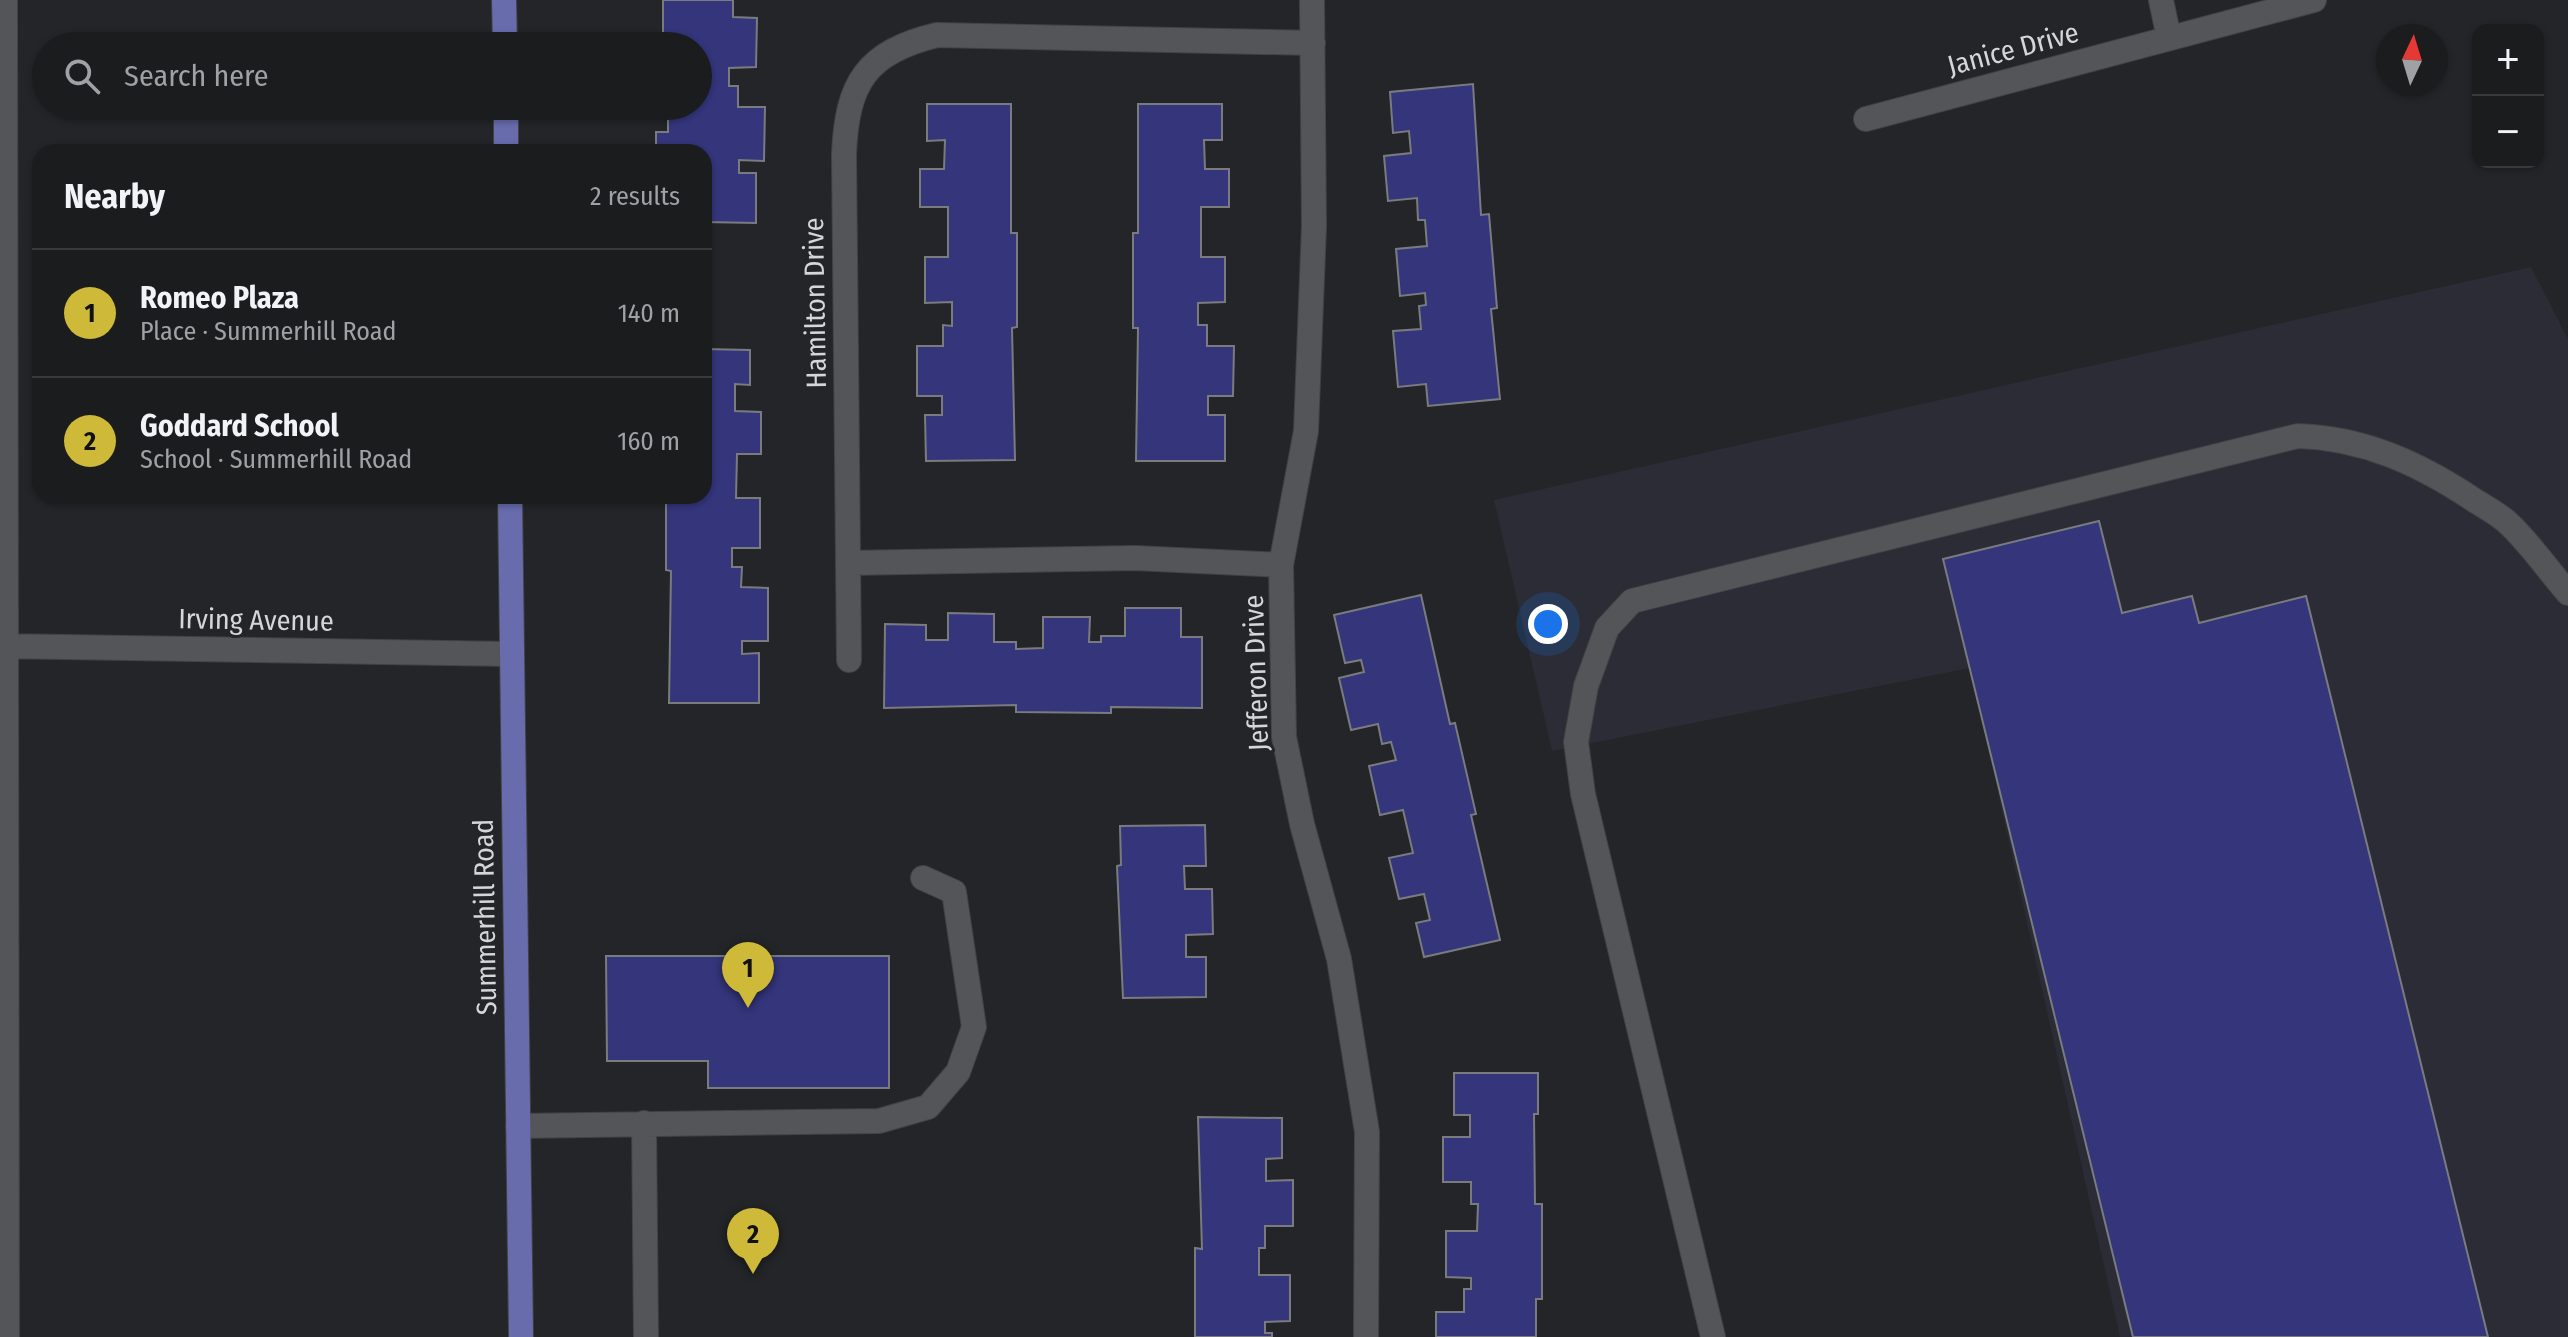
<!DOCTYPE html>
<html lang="en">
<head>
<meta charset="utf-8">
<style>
  body { margin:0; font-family:"Fira Sans Condensed",sans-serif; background:#28292b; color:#f1f3f6 }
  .controls { position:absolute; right:24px; top:24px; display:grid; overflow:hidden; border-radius:16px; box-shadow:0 2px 6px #0004 }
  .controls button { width:72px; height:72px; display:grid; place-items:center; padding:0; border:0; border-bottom:2px solid #393a3c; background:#1b1c1e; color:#f1f3f6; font:40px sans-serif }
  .compass { position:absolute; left:2376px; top:24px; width:72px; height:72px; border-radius:50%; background:#1b1c1e; box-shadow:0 2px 6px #0004; rotate:4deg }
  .you { position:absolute; left:1548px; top:624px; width:28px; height:28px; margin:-20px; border:6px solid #fff; border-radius:50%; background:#1a73e8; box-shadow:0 0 0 12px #1a73e833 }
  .badge { display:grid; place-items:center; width:52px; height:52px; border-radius:50%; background:#ceb938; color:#111; font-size:26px; font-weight:700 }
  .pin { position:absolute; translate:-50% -66px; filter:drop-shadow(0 2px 4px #0008) }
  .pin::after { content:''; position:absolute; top:42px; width:28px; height:24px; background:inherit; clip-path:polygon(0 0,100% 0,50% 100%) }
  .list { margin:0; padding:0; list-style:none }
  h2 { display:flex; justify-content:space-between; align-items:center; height:104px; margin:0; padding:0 32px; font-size:34px }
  h2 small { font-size:26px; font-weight:400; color:#a0a1a4 }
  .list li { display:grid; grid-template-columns:52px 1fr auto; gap:24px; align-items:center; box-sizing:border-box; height:128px; padding:0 32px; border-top:2px solid #393a3c }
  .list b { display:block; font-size:30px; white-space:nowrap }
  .list p { margin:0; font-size:26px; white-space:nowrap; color:#a0a1a4 }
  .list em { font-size:26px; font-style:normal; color:#a0a1a4 }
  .icon { flex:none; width:44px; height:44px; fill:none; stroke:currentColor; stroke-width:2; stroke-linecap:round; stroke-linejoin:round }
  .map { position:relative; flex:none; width:2568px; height:1337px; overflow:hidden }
  .search { position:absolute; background:#1b1c1e; box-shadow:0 2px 6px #0004; left:32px; top:32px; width:680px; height:88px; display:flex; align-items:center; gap:20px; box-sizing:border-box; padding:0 28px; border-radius:44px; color:#a0a1a4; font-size:30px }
  .panel { position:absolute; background:#1b1c1e; box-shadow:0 2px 6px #0004; left:32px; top:144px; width:680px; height:360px; border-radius:24px }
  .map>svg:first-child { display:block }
  .built { fill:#2b2c35 }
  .building { fill:#34357b; stroke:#7a7b7f; stroke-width:2 }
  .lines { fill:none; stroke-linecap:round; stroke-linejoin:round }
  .minor-casing { stroke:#414245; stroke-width:26 }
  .major-casing { stroke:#414245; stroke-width:26 }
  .minor { stroke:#545558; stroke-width:24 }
  .major { stroke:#686cad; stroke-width:24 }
  .labels { text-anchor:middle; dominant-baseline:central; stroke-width:6; stroke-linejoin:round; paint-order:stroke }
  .street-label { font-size:28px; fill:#d5d6d8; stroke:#242528 }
</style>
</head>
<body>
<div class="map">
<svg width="2568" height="1337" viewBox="0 0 2568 1337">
  <rect width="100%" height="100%" fill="#242528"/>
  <path class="built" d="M2531,267l37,72v998h-448l-150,-669 -418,83 -58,-251z"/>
  <path class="building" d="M663,0h70v17l24,1 -1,49 -27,1v18h9v21h27l-1,54 -25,-1v13h17v50l-52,-1v-70h-48v-20h12v-26h30v-60h-35z
    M1473,84l8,131 8,-1 8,94 -6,1 9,90 -72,7 -2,-22 -28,3 -5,-56 28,-2 -2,-23 7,-1 -1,-12 -25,3 -4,-47 31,-3 -2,-26h-7l-1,-22 -29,3 -4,-45 27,-3 -2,-22 -16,2 -3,-41z
    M927,104h84v129h6v94l-5,1 3,132 -89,1 -1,-46h17v-19h-25v-50h26v-21l9,1v-24l-27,1v-46h23v-50h-28v-38h24l1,-29 -18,1z
    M1138,104h84v36h-18l1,29h24v38h-28v50h24v45l-27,1v22h9v21h27l-1,50h-25v19h17v46h-89l2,-133h-5v-95h5z
    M704,349l46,1v35l-15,-1v27l26,1v42h-24l-1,44h24v50h-28v19h10l-1,20 27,1v53h-26v13l17,-1v50h-90l2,-132 -5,-1v-74h38z
    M2099,521l23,92 70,-17 7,27 107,-27 182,741h-355l-190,-778z
    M1421,595l29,129 5,-1 21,91 -5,1 29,125 -76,17 -8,-34 14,-3 -6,-26 -25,5 -10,-41 24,-5 -10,-43 -23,5 -11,-49 27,-6 -5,-18 -9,2 -4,-20 -27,6 -12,-52 25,-6 -3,-12 -16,3 -11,-48z
    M1125,608h56v29h21v71l-91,-1v6l-95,-1v-7l-132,3 1,-84 41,1v15h22v-27l46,1v28h22v7l27,-1v-31h47l-1,25h12v-6h24z
    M1205,825l1,41h-22l1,23h27l1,45 -27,1v22h20v40l-83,1 -6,-132 4,-1 -1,-39z
    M606,956h283v132h-181v-27h-101z
    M1454,1073h84v41h-4l1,90h7v95h-6v38h-100v-25h28v-23h7v-11l-25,-1v-46h31l1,-27h-7v-22h-28v-45h27v-22h-16z
    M1198,1117l84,1v40l-16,1v22l27,-1v46h-28v22h-6v27h31v46l-25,1v11h7v4h-77v-89l7,1z"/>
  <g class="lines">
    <g class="minor-casing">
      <path id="minor" d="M5,0l2,1337
        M1312,0l2,226 -8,205 -25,134 3,172 18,87 37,135 28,173 -1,205
        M2161,0l8,38
        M1866,119l448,-119
        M848,563l287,-5 146,7
        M0,646l512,8
        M849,660l-5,-506c3,-71 22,-102 93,-119l376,8
        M644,1123l2,214
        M518,1126l361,-5 49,-14 30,-35 16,-45 -20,-135 -31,-14
        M1713,1337l-130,-543 -7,-52 10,-56 21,-58 25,-27 666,-165c65,2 120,27 173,62 12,8 26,15 36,24 23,21 41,48 61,71"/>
    </g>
    <g class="major-casing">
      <path id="major" d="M504,0l1,46
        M506,106v46
        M510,496l11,841"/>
    </g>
    <use href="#minor" class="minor"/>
    <use href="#major" class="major"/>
  </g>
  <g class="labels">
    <g class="street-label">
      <text transform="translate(2013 49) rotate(-15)">Janice Drive</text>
      <text transform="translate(815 303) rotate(-91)">Hamilton Drive</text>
      <text transform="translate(256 620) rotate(1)">Irving Avenue</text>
      <text transform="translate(1256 673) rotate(-92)">Jefferon Drive</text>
      <text transform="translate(485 917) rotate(-91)">Summerhill Road</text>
    </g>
  </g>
</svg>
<div class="controls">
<button>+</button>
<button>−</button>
</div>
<svg class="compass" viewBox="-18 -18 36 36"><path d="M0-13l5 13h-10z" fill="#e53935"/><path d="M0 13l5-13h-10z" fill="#a0a1a4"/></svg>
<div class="you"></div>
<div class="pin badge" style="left:748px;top:1008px">1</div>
<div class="pin badge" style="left:753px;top:1274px">2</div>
<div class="search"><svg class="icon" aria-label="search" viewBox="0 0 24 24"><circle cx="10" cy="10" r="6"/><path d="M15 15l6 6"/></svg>Search here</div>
<section class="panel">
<h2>Nearby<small>2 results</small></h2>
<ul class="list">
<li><span class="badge">1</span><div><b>Romeo Plaza</b><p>Place · Summerhill Road</p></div><em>140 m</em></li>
<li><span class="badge">2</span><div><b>Goddard School</b><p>School · Summerhill Road</p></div><em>160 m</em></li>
</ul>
</section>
</div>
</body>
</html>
